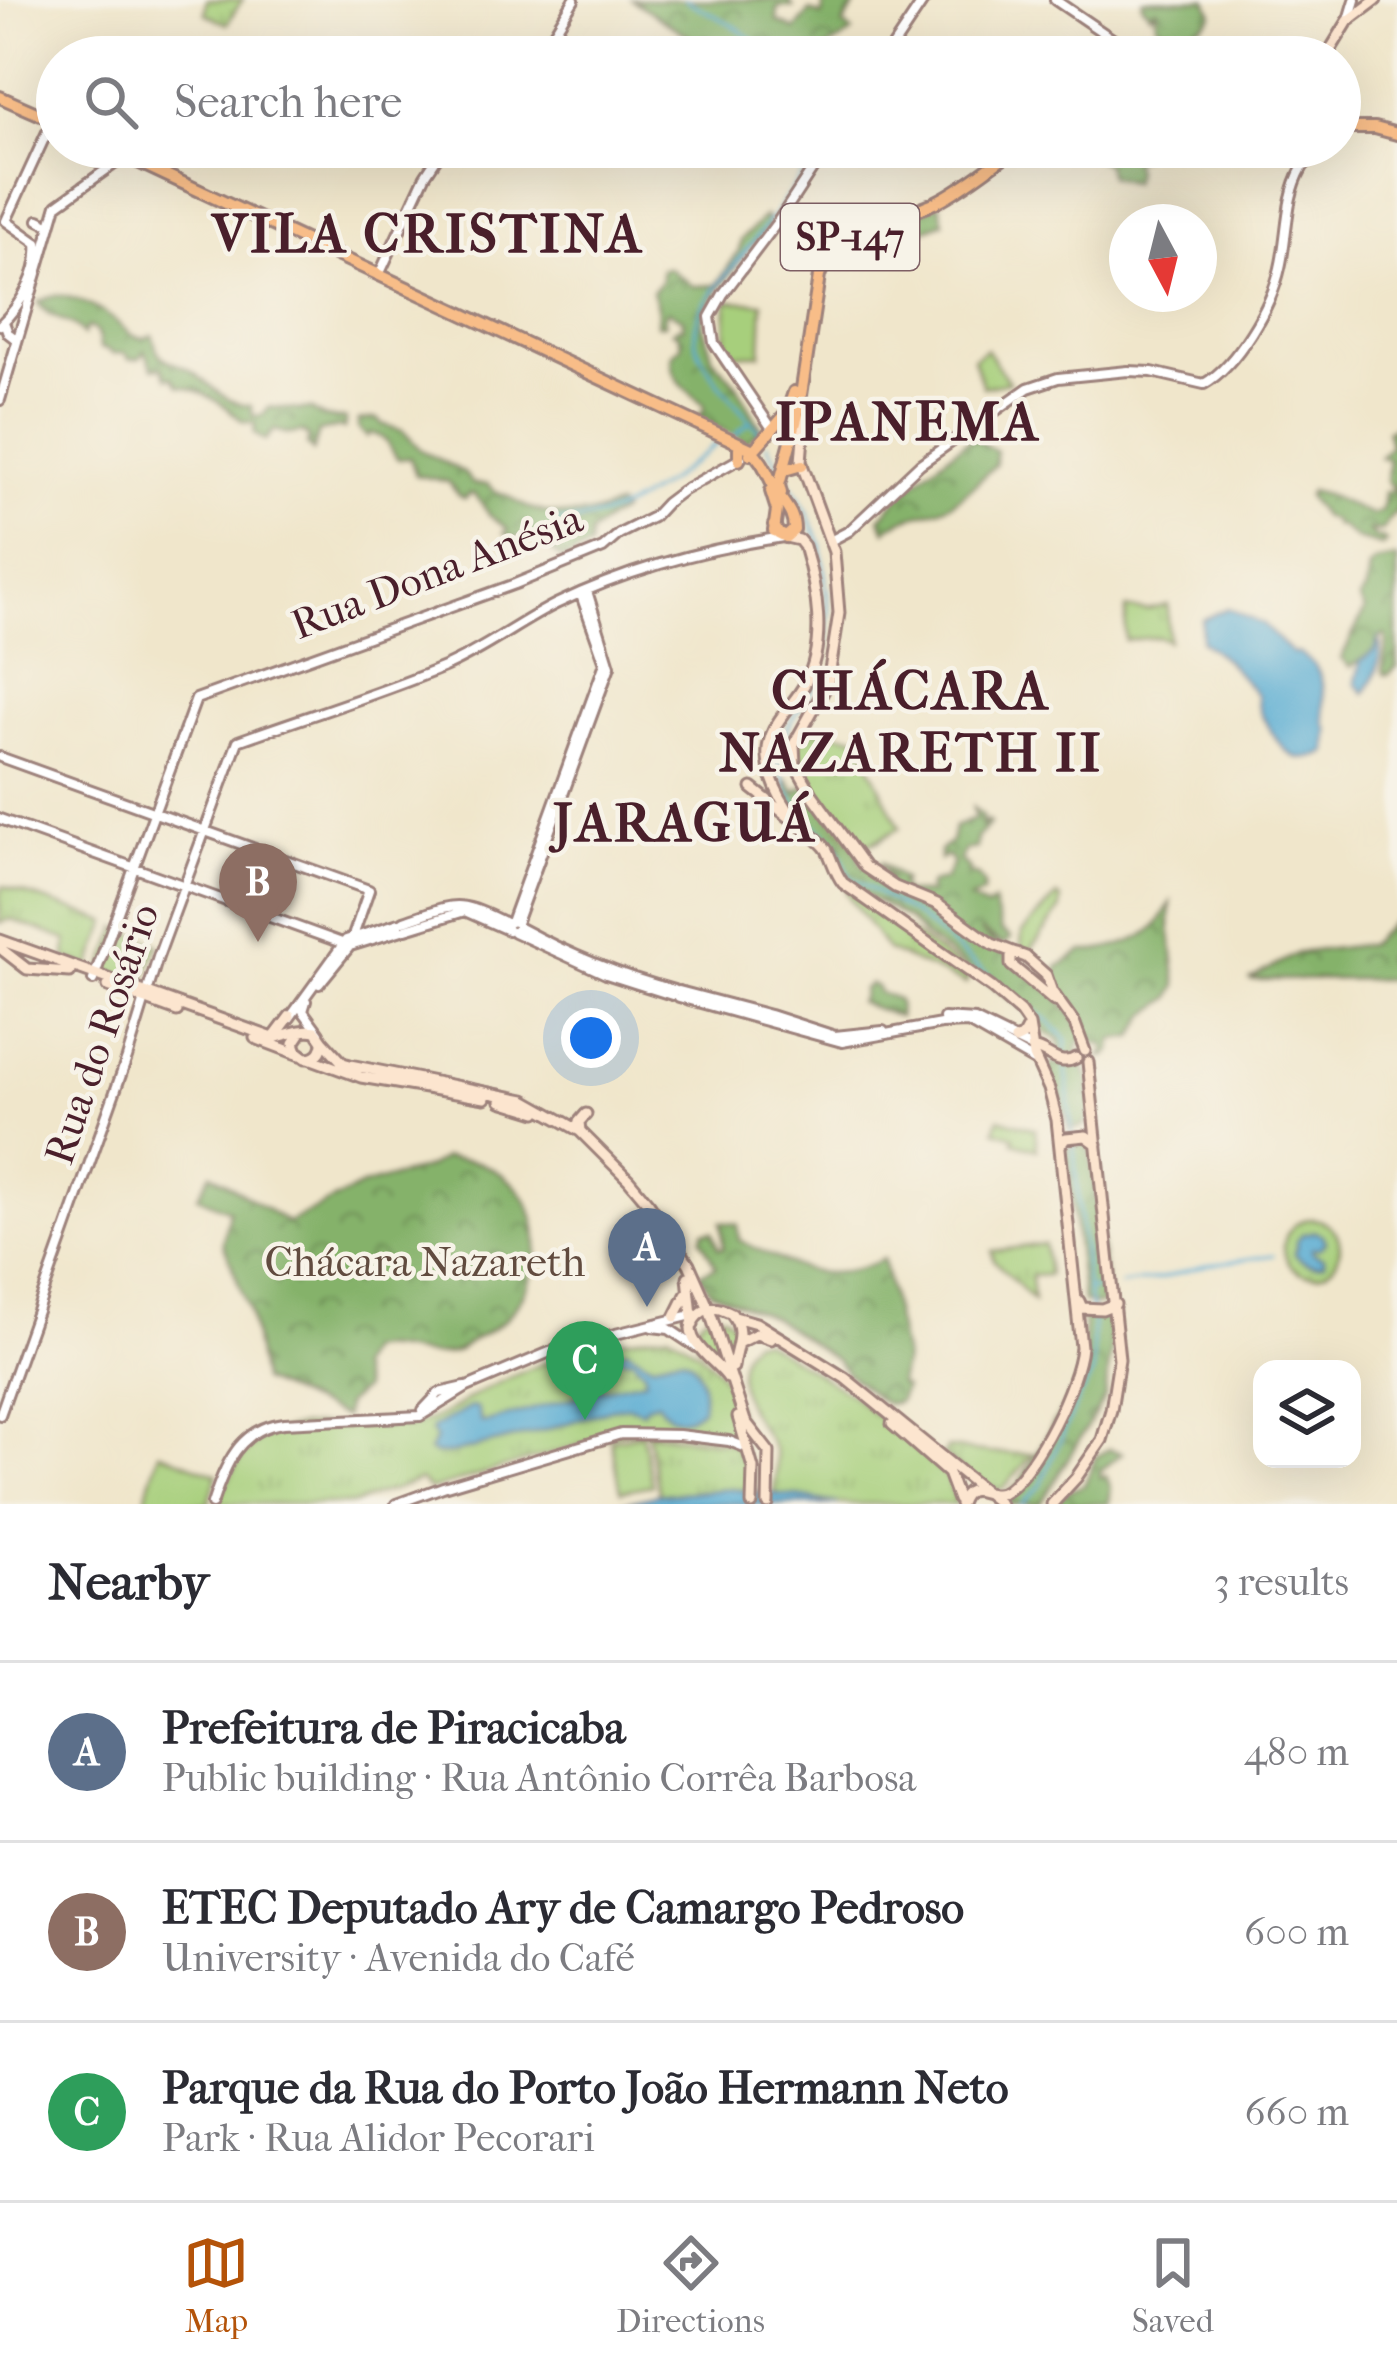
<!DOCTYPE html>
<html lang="en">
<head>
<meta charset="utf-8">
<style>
  body { margin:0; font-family:"IM FELL French Canon",serif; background:#f2f2f3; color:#2b2b33 }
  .controls { position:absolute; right:36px; bottom:36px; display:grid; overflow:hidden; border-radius:24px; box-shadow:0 12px 48px #0002 }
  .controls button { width:108px; height:108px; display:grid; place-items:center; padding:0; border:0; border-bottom:3px solid #e1e1e2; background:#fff; color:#2b2b33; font:60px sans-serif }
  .compass { position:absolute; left:1109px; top:204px; width:108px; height:108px; border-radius:50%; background:#fff; box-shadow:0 12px 48px #0002; rotate:173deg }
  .you { position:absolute; left:591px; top:1038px; width:42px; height:42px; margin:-30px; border:9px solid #fff; border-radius:50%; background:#1a73e8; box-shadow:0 0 0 18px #1a73e833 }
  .badge { display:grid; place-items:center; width:78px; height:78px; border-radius:50%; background:#b45309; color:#fff; font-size:39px; font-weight:700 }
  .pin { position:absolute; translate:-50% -99px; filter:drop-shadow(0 3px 6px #0008) }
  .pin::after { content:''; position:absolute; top:63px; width:42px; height:36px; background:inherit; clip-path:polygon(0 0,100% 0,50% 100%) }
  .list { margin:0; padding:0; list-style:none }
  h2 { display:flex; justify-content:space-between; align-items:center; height:156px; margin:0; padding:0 48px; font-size:51px }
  h2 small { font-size:39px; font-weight:400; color:#7c7c81 }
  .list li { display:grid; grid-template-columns:78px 1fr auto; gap:36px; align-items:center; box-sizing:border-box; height:180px; padding:0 48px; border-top:3px solid #e1e1e2 }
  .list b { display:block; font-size:45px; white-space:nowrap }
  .list p { margin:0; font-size:39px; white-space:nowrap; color:#7c7c81 }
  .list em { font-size:39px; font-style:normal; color:#7c7c81 }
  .icon { flex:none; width:66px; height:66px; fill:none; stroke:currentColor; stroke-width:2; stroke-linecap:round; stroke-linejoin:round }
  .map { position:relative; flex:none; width:1397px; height:1504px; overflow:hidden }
  .search { position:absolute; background:#fff; box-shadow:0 12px 48px #0002; left:36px; right:36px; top:36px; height:132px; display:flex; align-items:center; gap:30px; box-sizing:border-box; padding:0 42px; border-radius:66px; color:#7c7c81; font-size:45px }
  .sheet { height:696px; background:#fff }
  nav { display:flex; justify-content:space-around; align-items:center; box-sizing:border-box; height:168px; border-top:3px solid #e1e1e2; background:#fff; font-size:33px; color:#7c7c81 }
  nav a { display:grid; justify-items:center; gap:6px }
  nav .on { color:#b45309 }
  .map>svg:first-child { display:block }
  .grass { fill:#a7cf7b; stroke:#787753; stroke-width:3 }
  .forest { fill:url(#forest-crowns); stroke:#68684b; stroke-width:3 }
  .park { fill:url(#park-tufts); stroke:#787753; stroke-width:3 }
  .water { fill:#56abd2; stroke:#50657e; stroke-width:3 }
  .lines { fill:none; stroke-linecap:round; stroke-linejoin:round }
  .stream { stroke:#56abd2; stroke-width:3 }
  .tertiary-casing { stroke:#9d827b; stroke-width:14 }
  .secondary-casing { stroke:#9d827b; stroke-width:15 }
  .primary-casing { stroke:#9d827b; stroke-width:16 }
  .tertiary { stroke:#fff; stroke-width:8 }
  .secondary { stroke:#fce5cf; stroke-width:9 }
  .primary { stroke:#f8bd88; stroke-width:10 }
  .labels { text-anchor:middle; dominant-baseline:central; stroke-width:9; stroke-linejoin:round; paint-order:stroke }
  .shield { fill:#f7f3e8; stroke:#7e5f64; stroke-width:3 }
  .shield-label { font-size:39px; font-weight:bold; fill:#4a1f2b }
  .street-label { font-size:42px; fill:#4a1f2b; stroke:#f7f3e8 }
  .park-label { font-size:42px; fill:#614b3f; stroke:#f7f3e8 }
  .district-label { font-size:54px; font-weight:bold; letter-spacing:3px; fill:#4a1f2b; stroke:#f7f3e8 }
</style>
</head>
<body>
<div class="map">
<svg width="1397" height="1504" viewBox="0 0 1397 1504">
  <defs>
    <pattern id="forest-crowns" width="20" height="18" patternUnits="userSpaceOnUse" patternTransform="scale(3)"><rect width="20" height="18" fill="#85b26b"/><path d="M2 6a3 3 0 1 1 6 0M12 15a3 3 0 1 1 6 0" fill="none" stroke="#6f9058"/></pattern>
    <pattern id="park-tufts" width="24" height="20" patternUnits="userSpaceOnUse" patternTransform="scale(3)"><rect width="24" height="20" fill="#a7cf7b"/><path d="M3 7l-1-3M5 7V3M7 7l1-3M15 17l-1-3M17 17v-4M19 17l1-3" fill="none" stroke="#91b16a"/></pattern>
  </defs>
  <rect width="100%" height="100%" fill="#f7f3e8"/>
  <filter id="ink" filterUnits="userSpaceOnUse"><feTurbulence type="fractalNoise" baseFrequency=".00833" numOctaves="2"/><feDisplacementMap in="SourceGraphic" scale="24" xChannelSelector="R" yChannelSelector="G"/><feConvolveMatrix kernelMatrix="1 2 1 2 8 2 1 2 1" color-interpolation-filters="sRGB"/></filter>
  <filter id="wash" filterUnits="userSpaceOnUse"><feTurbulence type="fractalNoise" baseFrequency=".004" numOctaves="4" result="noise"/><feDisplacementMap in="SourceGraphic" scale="48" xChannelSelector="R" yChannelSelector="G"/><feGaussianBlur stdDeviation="2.7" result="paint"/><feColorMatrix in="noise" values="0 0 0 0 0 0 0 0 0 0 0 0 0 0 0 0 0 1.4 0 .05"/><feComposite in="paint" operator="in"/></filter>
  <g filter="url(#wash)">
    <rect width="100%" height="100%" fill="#f0e6cb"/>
    <path class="grass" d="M727,301l36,2 -2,51h-35z
      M642,1434l10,51 -31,6 -10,-51z
      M159,1452l58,22 -8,30h-65z"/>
    <path class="forest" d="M632,0h156l5,7h-15l-1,14 18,9 15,-19 12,5 2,-16h35l-16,25 10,7c-11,10 -26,12 -32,25h-100z
      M1143,0h64l6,14c-10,17 -42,23 -57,10v-15l-5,5 -9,-9z
      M1078,147h79l-25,14 3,9 -3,13 -23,-7 -3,-12 -22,-11z
      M940,204l4,18c-32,12 -72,31 -106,30l11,-11z
      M765,216l5,10 -21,23 -30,40 -12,20 -5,14 11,35 24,27 24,43 -14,14 -50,-26 7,-5v-6c-18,-17 -33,-24 -32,-51l10,-8 -4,-13 -5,-2 5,-4 5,1v-9l-15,-8 -4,5 1,8h-8l1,-14 -6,-19 9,-10v-12l8,-1 24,18 23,-1 23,-34 2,-11z
      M55,295c17,0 47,15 59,25 13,10 21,24 38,15 3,6 3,13 7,18 7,10 24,11 34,19 18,14 34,32 58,34l2,10 10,-1 6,-8 32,3 10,-1c15,12 17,9 35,10l-2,10 -5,-2 -20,5 -6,19 -6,-6 2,-8 -6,-5 -14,2 -15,-4 -9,11 -11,-8 1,-10 -13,-2c-17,-16 -38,-31 -63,-35l-7,-9 -5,1 -5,-11 -9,1 -8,-17 -5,7 -11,1 -4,-6 -13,1 -2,-3 -10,-3c-1,-9 -1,-19 -13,-21l-4,8c-11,-17 -35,-14 -45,-33z
      M370,419h7l5,5 21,7 18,19 42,22 10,12h15l7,7c13,3 22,13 35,17 21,7 47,10 69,4 7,-2 12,-5 19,-6l4,6 -15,8 -17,14 -1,14 -27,12c-8,-7 -21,-20 -31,-22 -13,-3 -15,3 -27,-5l4,-4 -18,-13 -15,-22h-6l-4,5 -7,-4 -9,-13 -33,-7 -6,-17 -12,1c-11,-13 -9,-21 -27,-26l-4,4 -9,-9v-7z
      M1397,425v89h-4l-11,17h-13l9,8 4,-1 4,4 -4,4 -26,-7 -16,-13 -6,-1 -1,-4 -10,-4 -16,-21 3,-5c6,2 12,2 18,5 15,5 29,14 44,19l10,-5 2,-18 10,-2 -8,-10 3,-20 -9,-3 10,-11 -3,-15z
      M972,437l24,14 -1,14c-14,13 -29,30 -45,39 -22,12 -46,9 -64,27l-6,-13c27,-32 58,-56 92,-81z
      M1397,558v109l-9,8 -4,-1c-4,-17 6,-27 2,-39l-7,4 -5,12 -24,16 -9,-8 24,-49 -6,-11 7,-9 3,-22 6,-6z
      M788,780l9,14 3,-6h4l84,43 1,3c-13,10 -22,12 -37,6l9,24 31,16 -13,-15 2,-2 22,17 -3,4 4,9h26l-2,-5 3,-5 14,-4 8,-16 -6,-7 -7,4v-9l11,-9 3,-15 21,-8 -2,-11 9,8v10l5,-5 3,3 -13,14 -1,10 -11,2 -5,10 10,10 -3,3 11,3 6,9 -1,8 -13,7 17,8 6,-5 8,28 10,7 -7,7 -24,-14 25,22 8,10 45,34 21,28 2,-3 -26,-38 3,-17 25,-16c22,1 63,-10 77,-30 4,-6 7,-12 11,-18l-1,24 7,59 -6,12 -24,17 -13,22 -21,3 -1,11 -5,5 -6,1 5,-8 -2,-4 -23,-6 -6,20c19,14 21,48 10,67l-15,4 -13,-42 -9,-18 2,-5 16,-5 -6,-8 -1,-13 -13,-6 -14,-19 -110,-79 -13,-15 -63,-36 -10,-27 5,-4 -1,-9 -3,4h-5c-20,-18 -51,-39 -44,-68z
      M1397,917v22l-12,20 5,6h7v14l-148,1 49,-27 71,-9z
      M870,984l7,3 1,5c16,8 23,0 20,25l-39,-15 3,-5 1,-8z
      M1089,1143l19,159 -13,3 -12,-3 -17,-154z
      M444,1158c11,1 25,1 36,5 68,26 72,100 29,152 -10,12 -24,17 -37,26 -6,3 -10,8 -15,10 -30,12 -62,-8 -91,-1l-9,18 6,21 -18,16 -1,12 -83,-36 -11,-67 -27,-72 6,-32 -31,-14 13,-23 77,50 74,-37 67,-19z
      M721,1222l16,2 2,16c56,27 83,48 144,19l21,100 -5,25 5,4 -6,14 -10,2 -6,-2 -34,-28 -12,-14 -64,-43 -61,-26 -12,-17 17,-8 -15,-27 3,-8h8l6,17h5z
      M1100,1316l8,4 3,30 -6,47 -62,103 -4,4h-30l-7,-5 17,-15 60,-104 6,-30 -2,-32z
      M1109,1449l13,4 -23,19 1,6 6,-2 5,12 -2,16h-53l10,-12 18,-7 12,-28z"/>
    <path class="park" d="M206,0h36l-15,24 -22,-11z
      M986,349l23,33 -26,5 -10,-29z
      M1168,605v36l-9,-4 -34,3 1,-31 21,1z
      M805,729l51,7 44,92 -44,22c-23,-31 -76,-80 -51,-121z
      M3,886l105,36 -18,45 -24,-9 1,-18 -57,-21 -10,4v-28z
      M849,889l120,85 -3,10 -79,-34 -38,-53 -3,-6z
      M1057,896l4,3v10l-30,41 -6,2 -4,-5 1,-14z
      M118,928l41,16 -16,40 -41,-15z
      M999,1118l36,11 2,20 -24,-7 1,-6 -19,-6z
      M1284 1247a28 28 0 1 1 56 0a28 28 0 1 1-56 0Z
      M1044,1244l4,31 -17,1 2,25 -39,-41 -2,-9z
      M695 1333a20 20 0 1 1 40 0a20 20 0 1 1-40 0Z
      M669,1333c43,24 60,42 71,90l1,7 -7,9 -69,-9 -42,2 -193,58 -10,-10 -67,24h-137c13,-25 28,-61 56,-71 46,-18 100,0 147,-10 23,-4 44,-22 65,-33 57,-29 121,-52 185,-57z
      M753,1340h10l90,56 85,73 10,11 8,24h-118l-64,-11c1,-13 4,-27 1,-39 -3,-13 -13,-23 -20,-34 -15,-24 -25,-59 -2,-80z
      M647,1433l81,10 14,6 7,22 1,19 -20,-1 -71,6z
      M948,1448l43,5 42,1 -28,33 -15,5 -47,-37z"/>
    <path class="water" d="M1228,608l35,17 30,29 5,-1c5,4 12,7 16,12 13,16 8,42 12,61l3,3 -1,23c-29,14 -41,5 -57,-21 -8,-14 -14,-20 -14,-36l-30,-34 -26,-20 1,-21z
      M1379,639c4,17 -3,40 -14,54l-9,-9c0,-8 4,-14 4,-23l14,-10z
      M1315,1231l8,4 3,7 -5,6 -9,1 1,4 11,5v5c-11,5 -22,-1 -29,-9l2,-13 5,-7z
      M627,1349l25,15c8,-3 21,-8 29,-7 21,3 24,36 21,51 -20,17 -31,13 -45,-6l-11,3 -3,6 -14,-5 -19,3 -64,21 -96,24h-16l-5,-3 7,-12 -5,-8 2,-3 38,-21 6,2 4,13 3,1 102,-29c2,-18 7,-34 25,-38l4,4 -19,19 -1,7 5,3 45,-9v-8l-13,-14 -13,1 -5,-5z
      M731,1489l73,8 34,7h-221l38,-9z"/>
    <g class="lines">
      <path class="stream" d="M685,0l48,25 44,32
        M735,435l16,-14
        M762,435c-18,-24 -59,-64 -66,-92 -4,-16 4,-32 12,-45l64,-80 50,-71
        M767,444l13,23
        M785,475l22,37 14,33 8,68 -2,25 -10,45 -27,40 -11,24 -1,15 9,27 18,28 30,26 15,34 65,38 104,86 30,20 18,19 -2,18
        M550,521c71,5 117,-39 169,-79
        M1121,1285l38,-6 48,-14 66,-10
        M1090,1290l16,-4
        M1022,1504l18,-18 39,-89 14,-24v-53l-7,-39 -20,-214"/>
    </g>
  </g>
  <g filter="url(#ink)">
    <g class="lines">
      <g class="tertiary-casing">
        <path id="tertiary" d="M1055,0l84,57
          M1349,20l6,-20
          M539,57l35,-57
          M886,57l38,-57
          M39,220l12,6
          M37,243l-31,-22 47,-102
          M379,275l46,-99 19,-29
          M4,322l4,11 9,7
          M0,325c21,-20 40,-52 37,-82
          M0,400l57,-195 67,-48
          M773,430l-59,-87 -4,-26 13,-23 56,-74 48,-73
          M830,541l19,-10 71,-67 108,-76 30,-10 70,-7 24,1 52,12c33,-19 68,-79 76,-116 8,-33 5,-70 22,-100 5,-8 13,-15 19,-21
          M0,757l369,133 -16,46v8
          M0,819l350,127
          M404,921c54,-18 51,-23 104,3
          M511,922l94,-259 -24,-68
          M516,923l94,-257 -23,-75
          M518,927c48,26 103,49 156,63
          M406,929l59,-18 43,19
          M514,932l92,42 66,21
          M93,980l103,-281 319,-115 88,-36 16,-14 34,-17 13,-14 16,-12 59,-33
          M319,984l31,-38 52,-16
          M679,991l91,24 65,21 48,-5
          M679,997l163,45 99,-18 27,-1 68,39
          M306,1001l-3,10 16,22
          M944,1018l31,2 57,28
          M289,1019l57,-79 53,-17
          M652,1327l17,2 27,18
          M555,1349l137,-34
          M423,1410l16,-17 26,-6
          M0,1415l127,-357 31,-101 80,-216c69,-25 139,-46 206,-74 40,-17 74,-44 112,-63 72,-35 149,-55 227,-67
          M212,1504c13,-39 27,-76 72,-81l136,-7 47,-29 90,-38
          M396,1504l47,-17 178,-53 58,1 50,6 18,7"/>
      </g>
      <g class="secondary-casing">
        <path id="secondary" d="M1326,57l22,-36 28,-21
          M793,413l5,2 6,8 -3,39 33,90 5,61 -11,70 -34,61 1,20 17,30 53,73 30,20 42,17 55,40 34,13 20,18 6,17 23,32 10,27
          M786,537l13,3 5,6c13,43 23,96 1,138 -13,24 -40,43 -37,74 2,27 19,55 39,73 7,6 15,11 20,19 6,12 8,23 16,33l149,105 28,24 9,13 5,31 15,33 8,31 24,227c-3,37 -44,120 -74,143 -19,14 -37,-15 -47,14
          M752,788l37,29
          M0,940l273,98c14,-3 29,-10 43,-7l7,10c0,11 -6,17 -17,17l-9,-7 -3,-8 8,-12
          M0,948l27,21 43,3
          M1017,953l-6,3v9l43,36
          M108,986l69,25
          M275,1036l15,-20
          M255,1038l45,17
          M1015,1040l8,-4 6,-11
          M323,1041l20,22 7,2 175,35 55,31 49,49 20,24 40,60 20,45 36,112 24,31 -1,52
          M1032,1048c17,3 26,20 44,10
          M309,1058l52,19 124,21
          M501,1101l36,11
          M580,1131l-1,-9 7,-8
          M1061,1144l5,-6 20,-2 11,8
          M688,1277l5,48
          M1079,1301l3,7 20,1 13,-5
          M732,1315c14,17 3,32 1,52
          M675,1317l11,-22
          M735,1317l21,6 89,55 155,126
          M738,1343l18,-9 15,5
          M728,1378c-11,-17 -58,-44 -26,-66 10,-7 20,-3 30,2
          M738,1417l15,51 -1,36
          M892,1424l56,49 10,27
          M1052,1504l24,-26 26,-38 9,-30 8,-51 -31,-297"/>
      </g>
      <g class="primary-casing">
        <path id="primary" d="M0,97l57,25
          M1340,128h35l22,6
          M106,147l643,301c16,14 18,27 28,44 8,15 17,20 17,38l-8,7 -8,-4 -4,-8
          M739,448v12
          M750,454l37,-41 7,-21
          M788,469l14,-4
          M771,491l6,19 -3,21
          M781,493l-2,-8 19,-70 21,-139c5,-13 10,-24 21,-33 22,-18 70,-28 98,-42 29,-15 53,-36 80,-54"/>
      </g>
      <use href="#tertiary" class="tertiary"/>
      <use href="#secondary" class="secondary"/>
      <use href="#primary" class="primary"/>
    </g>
  </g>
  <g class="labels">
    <rect class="shield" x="781" y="204" width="138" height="66" rx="9"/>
    <g class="shield-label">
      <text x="850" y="237">SP-147</text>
    </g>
    <g class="street-label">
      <text transform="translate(437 572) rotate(-21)">Rua Dona Anésia</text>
      <text transform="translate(102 1034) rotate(-71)">Rua do Rosário</text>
    </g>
    <g class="park-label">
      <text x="425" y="1262">Chácara Nazareth</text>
    </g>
    <g class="district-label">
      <text x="428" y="234">VILA CRISTINA</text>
      <text x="908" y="422">IPANEMA</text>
      <text x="911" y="691">CHÁCARA<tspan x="911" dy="62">NAZARETH II</tspan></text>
      <text x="685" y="823">JARAGUÁ</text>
    </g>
  </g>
</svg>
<div class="controls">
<button><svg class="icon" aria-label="layers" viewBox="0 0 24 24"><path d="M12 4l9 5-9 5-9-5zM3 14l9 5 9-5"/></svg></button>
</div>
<svg class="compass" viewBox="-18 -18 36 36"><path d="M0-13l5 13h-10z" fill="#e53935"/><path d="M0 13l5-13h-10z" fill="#7c7c81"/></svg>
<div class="you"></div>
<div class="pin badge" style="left:647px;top:1307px;background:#5c6f8a">A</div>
<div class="pin badge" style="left:258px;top:942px;background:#8d6e63">B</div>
<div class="pin badge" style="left:585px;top:1420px;background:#2e9e5b">C</div>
<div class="search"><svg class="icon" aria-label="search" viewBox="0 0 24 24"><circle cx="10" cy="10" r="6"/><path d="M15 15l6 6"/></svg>Search here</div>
</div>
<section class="sheet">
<h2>Nearby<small>3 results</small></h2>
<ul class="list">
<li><span class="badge" style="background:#5c6f8a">A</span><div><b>Prefeitura de Piracicaba</b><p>Public building · Rua Antônio Corrêa Barbosa</p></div><em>480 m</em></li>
<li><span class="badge" style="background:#8d6e63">B</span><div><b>ETEC Deputado Ary de Camargo Pedroso</b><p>University · Avenida do Café</p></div><em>600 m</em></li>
<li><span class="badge" style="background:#2e9e5b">C</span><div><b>Parque da Rua do Porto João Hermann Neto</b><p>Park · Rua Alidor Pecorari</p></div><em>660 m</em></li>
</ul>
</section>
<nav>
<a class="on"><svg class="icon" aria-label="map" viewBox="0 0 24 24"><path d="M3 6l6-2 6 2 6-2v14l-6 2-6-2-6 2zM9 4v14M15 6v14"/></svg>Map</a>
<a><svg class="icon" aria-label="directions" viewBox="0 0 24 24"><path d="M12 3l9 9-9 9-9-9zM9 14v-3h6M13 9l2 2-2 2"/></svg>Directions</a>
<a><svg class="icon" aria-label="saved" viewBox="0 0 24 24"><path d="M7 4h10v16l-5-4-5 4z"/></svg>Saved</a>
</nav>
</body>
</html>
